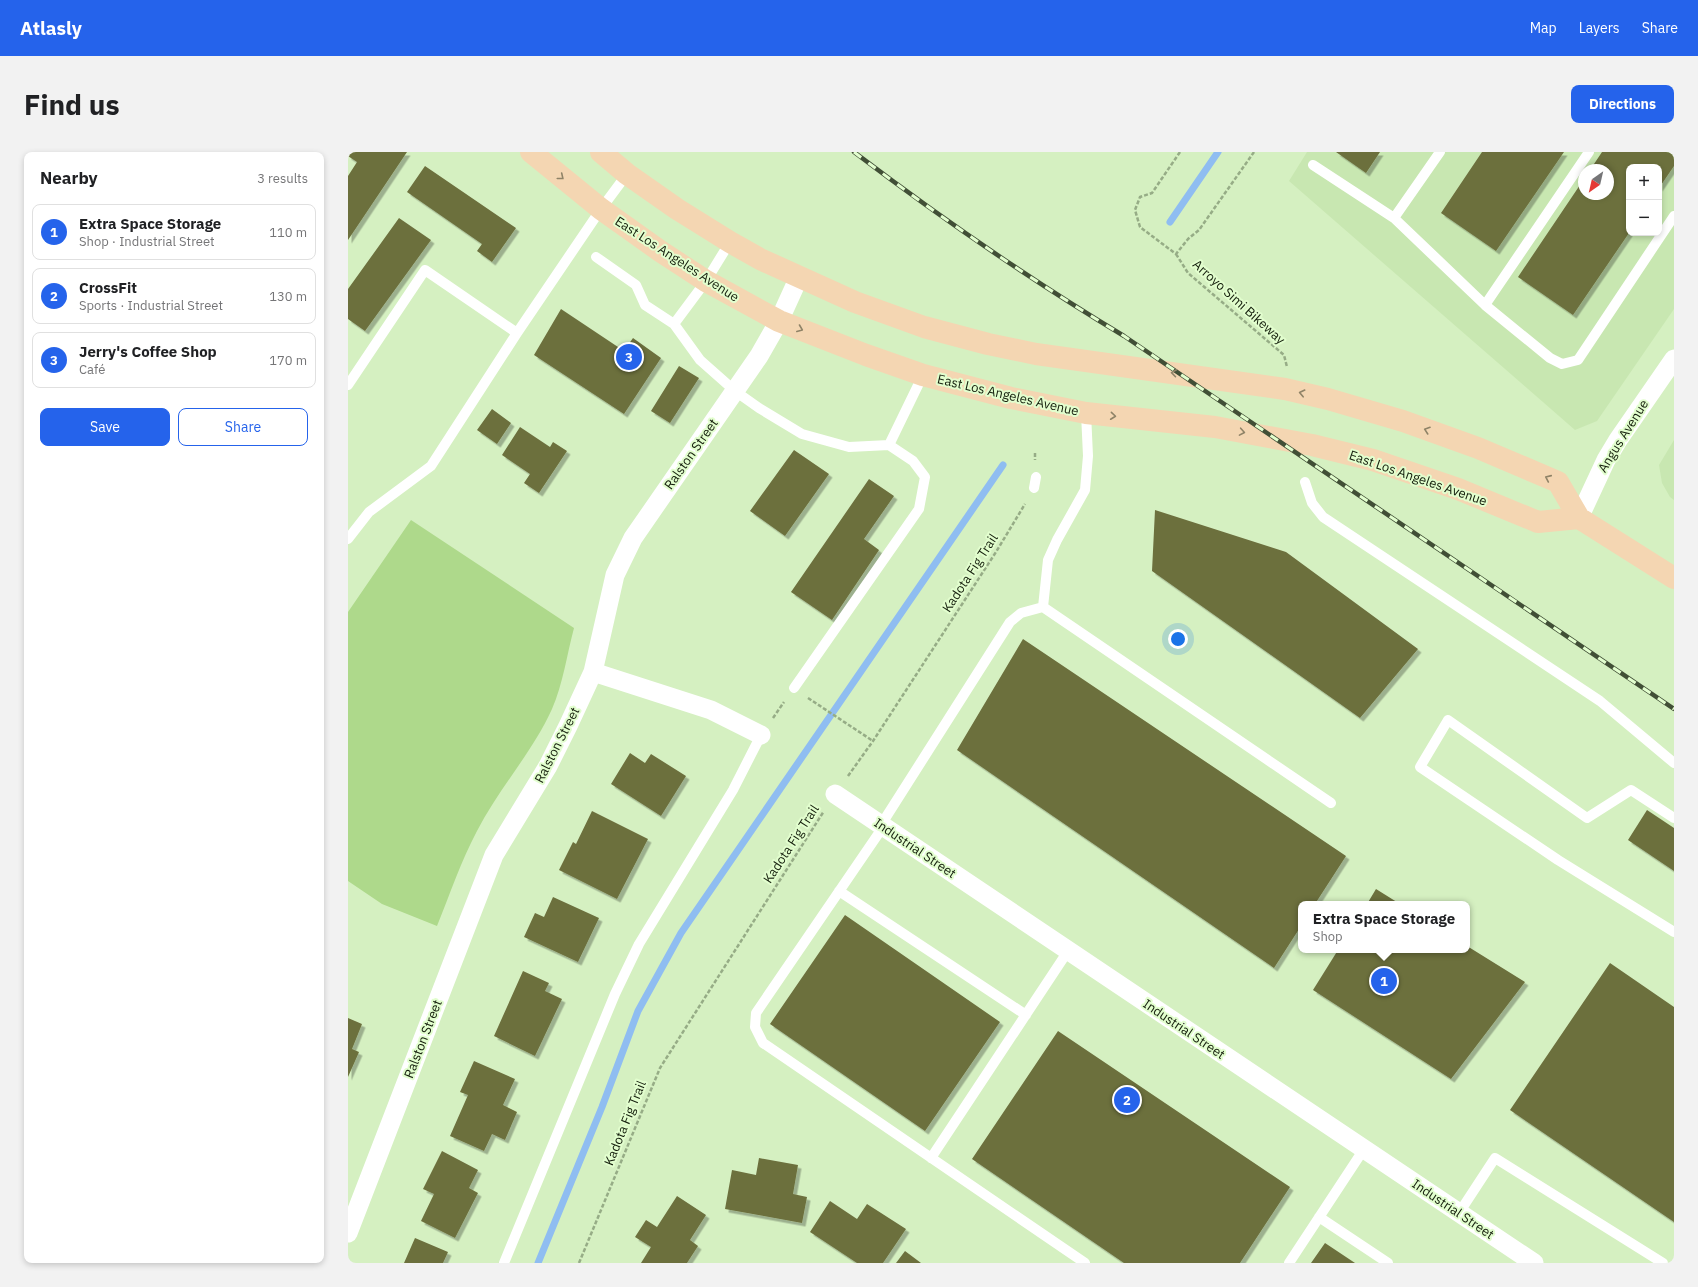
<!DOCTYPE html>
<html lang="en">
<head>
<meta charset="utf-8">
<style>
  body { margin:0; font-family:"IBM Plex Sans",sans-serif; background:#f2f2f2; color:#202124 }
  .controls { position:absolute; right:12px; top:12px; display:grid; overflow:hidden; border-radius:8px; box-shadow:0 2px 6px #0003 }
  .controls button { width:36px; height:36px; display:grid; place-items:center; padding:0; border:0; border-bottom:1px solid #e0e0e0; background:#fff; color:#202124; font:20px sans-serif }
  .compass { position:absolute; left:1230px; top:12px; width:36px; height:36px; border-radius:50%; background:#fff; box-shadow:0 2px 6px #0003; rotate:214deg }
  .you { position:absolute; left:830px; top:487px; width:14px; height:14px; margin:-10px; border:3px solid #fff; border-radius:50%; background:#1a73e8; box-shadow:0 0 0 6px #1a73e833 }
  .badge { display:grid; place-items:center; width:26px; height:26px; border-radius:50%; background:#2563eb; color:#fff; font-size:13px; font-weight:700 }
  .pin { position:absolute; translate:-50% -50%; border:2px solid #fff; box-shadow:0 1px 4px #0006 }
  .popup { position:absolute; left:950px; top:749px; width:172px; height:52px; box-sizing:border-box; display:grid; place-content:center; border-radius:8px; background:#fff; filter:drop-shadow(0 1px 3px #0005); font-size:13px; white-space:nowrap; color:#757577 }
  .popup b { font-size:15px; color:#202124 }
  .popup::after { content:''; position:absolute; left:50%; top:100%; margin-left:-8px; border:8px solid transparent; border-top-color:#fff }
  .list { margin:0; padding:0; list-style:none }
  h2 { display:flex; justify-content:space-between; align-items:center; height:52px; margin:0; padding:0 16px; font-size:17px }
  h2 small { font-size:13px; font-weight:400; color:#757577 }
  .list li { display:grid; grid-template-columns:26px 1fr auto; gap:12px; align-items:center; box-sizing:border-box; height:56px; margin:0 8px 8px; padding:0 8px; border:1px solid #e0e0e0; border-radius:8px }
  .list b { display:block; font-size:15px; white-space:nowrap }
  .list p { margin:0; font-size:13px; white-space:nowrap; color:#757577 }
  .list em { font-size:13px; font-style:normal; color:#757577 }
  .actions { display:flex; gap:8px; padding:12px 16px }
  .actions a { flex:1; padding:9px 0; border:1px solid #2563eb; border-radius:8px; text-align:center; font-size:14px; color:#2563eb }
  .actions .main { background:#2563eb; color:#fff }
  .map { position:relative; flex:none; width:1326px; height:1111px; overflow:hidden; border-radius:8px }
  header { display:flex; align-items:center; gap:24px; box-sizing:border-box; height:56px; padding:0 20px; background:#2563eb; color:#fff }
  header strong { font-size:19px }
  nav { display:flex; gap:22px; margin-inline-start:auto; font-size:14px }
  .intro { display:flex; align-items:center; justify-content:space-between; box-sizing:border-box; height:96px; padding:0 24px }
  h1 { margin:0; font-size:28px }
  .button { padding:10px 18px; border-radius:8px; background:#2563eb; color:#fff; font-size:14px; font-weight:700 }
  main { display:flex; gap:24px; padding:0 24px }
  aside { flex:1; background:#fff; border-radius:8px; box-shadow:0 2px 6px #0003 }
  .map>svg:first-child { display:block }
  .built { fill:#c8e7b1; fill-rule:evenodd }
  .green { fill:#aed98b }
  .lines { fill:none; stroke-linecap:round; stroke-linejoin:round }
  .stream { stroke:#8fbdf1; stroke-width:7 }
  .building { fill:#6c6f3e; filter:url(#shadow) }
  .path { stroke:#96ac86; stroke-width:2.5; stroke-dasharray:4 2; stroke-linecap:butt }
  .lane { stroke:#fff; stroke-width:10 }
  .street { stroke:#fff; stroke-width:19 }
  .primary { stroke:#f4d6b2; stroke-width:22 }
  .rail-casing { stroke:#414f36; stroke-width:4.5 }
  .rail { stroke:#e2fece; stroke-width:3; stroke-dasharray:9; stroke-linecap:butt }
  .oneway { stroke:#8f8367 }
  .labels { text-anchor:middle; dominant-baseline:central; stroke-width:4; stroke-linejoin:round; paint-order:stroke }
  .street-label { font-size:13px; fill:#131d0b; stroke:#e2fece }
</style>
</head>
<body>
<header>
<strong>Atlasly</strong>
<nav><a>Map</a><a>Layers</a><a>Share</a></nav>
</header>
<div class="intro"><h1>Find us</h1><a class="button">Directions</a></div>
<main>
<aside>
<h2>Nearby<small>3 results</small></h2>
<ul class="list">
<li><span class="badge">1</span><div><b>Extra Space Storage</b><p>Shop · Industrial Street</p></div><em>110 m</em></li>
<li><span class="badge">2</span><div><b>CrossFit</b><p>Sports · Industrial Street</p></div><em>130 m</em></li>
<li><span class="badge">3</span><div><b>Jerry's Coffee Shop</b><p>Café</p></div><em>170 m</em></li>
</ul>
<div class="actions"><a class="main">Save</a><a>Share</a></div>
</aside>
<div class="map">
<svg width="1326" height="1111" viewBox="0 0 1326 1111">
  <defs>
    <filter id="shadow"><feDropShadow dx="3.5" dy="3.5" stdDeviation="0" flood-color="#0004"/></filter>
  </defs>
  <rect width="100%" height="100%" fill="#d5f0c1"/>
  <path class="built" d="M959,0h367v157l-77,112 -22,9 -286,-249zM1281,15h30v66h-30zM1236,18h24v24h-24z
    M1326,288v60l-4,-3 -8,-14 -3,-18z"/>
  <path class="green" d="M63,368l163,108c-7,26 -11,56 -22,81 -20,44 -53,79 -75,122 -16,30 -27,63 -40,95l-55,-22 -34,-23v-269z"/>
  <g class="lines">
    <path class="stream" d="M822,70l48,-70
      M190,1111l64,-156 36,-96 43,-78 322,-468"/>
  </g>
  <path class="building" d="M0,0h59l-59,88v-64l9,-14 -9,-6z
    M988,0h44l-14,21z
    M1134,0h82l-68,99 -55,-38z
    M1254,0h67l5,3v11l-15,22v-21h-30v66l-56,82 -55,-38 66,-98v15h24v-24h-18z
    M77,14l91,62 -24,34 -15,-11 5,-7 -75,-52z
    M51,66l32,22 -66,91 -17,-12v-30z
    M213,157l63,42 9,-13 28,20 -37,56 -90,-59z
    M331,214l20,12 -29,45 -19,-12z
    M144,257l19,14 -14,21 -20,-14z
    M172,275l30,20 3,-5 14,9 -28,42 -15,-10 6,-9 -28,-19z
    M446,298l35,24 -44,62 -35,-25z
    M521,327l25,17 -30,43 15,11 -47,70 -41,-28z
    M807,358l131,42 132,97 -58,69 -208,-147z
    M675,487l323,217 -31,48h-14v22l-27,42 -317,-218z
    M282,601l15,10 6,-9 35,22 -25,40 -50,-32z
    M1299,658l27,18v43l-46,-31z
    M244,659l56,28 -31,60 -58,-29 14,-28 3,2z
    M1028,737l24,15h-33z
    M205,745l46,21 -21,44 -54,-25 11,-24 9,4z
    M497,763l155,107 -75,109 -155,-107z
    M1119,794l58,36 -74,97 -138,-89 25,-40h129z
    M1262,811l64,44v215l-164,-112z
    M175,819l26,12 -4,8 17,8 -27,57 -41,-20z
    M0,866l14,6 -10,25 7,3 -11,25z
    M710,879l232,156 -50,76h-116l-152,-104z
    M126,909l41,18 -12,26 14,7 -12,28 -13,-6 -8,17 -34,-15 18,-41 -8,-3z
    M94,999l36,19 -9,18 9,5 -23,45 -34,-17 13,-27 -11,-5z
    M411,1006l39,7 -5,29 14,3 -5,26 -77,-14 7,-39 24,5z
    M329,1044l29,19 -16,25 8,6 -11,17h-46l10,-16 -16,-10 11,-17 11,7z
    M482,1049l27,18 10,-15 39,25 -23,34h-26l-47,-31z
    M67,1086l33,14 -5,11h-39z
    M977,1091l30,20h-44z
    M557,1099l16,12h-25z"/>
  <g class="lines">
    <path class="path" d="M832,0l-28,41 -12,4 -5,13 5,17 36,27 12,-15 11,-9 55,-78
      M828,102l12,19 96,82 3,12
      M687,301v7
      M460,546l65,43
      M425,566l11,-16
      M500,624l25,-35 123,-189 29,-48
      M231,1111l81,-195 164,-257"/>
    <path class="lane" d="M1092,0l-46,66 91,87 65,53 12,6 16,-4 96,-144
      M965,13l81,53
      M248,105l40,28 9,20 29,19 26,36 35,31 24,17 43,26 47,13 40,-2 34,-70
      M1137,153l104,-153
      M326,172l32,-43 24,-39
      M0,233l77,-115 92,63
      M957,330l7,21 11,14 277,184 74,62
      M686,336l2,-11
      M0,387l21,-27 62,-46 86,-133 84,-124 26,-35
      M695,455l5,-47 9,-20 28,-50 3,-34 -2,-43
      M446,536l125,-179 6,-32 -12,-16 -24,-16
      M1326,666l-43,-28 -44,28 -139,-98 -28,47 138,93 116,72
      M533,673l129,-203 11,-9 22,-6 288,196
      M535,675l-127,186 -1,14 8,16 322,220
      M491,739l187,124
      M583,1006l137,-207
      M1111,1061l36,-55 168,105
      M971,1065l69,46
      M156,1111l111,-269 24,-50 94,-154 28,-55
      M941,1111l75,-114"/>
    <path class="street" d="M1231,366l27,-58 12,-20 56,-81
      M245,520l118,38 50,25
      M487,642l699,469
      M0,1081l146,-378 54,-89 20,-40 25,-54 22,-97 18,-37 126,-182 20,-35 20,-44"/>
    <path class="primary" d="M183,0l70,57 59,42 46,30 73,40 87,34 57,20 88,23 75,15 129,14 97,18 61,15 85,29 80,33 41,-4
      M253,0l26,22 50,35 53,33 30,17 95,43 69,25 64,17 48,10 249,35 43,10 75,22 75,27 80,34 21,36 95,60"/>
    <g class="rail-casing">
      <path id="rail" d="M506,0c87,66 177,128 270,184l550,373"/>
    </g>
    <use href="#rail" class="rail"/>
  </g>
  <defs><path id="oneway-chevron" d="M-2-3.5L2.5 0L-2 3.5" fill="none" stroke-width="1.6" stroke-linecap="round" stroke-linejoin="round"/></defs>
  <g class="oneway">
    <use href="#oneway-chevron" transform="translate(213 25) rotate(39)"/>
    <use href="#oneway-chevron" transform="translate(452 177) rotate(22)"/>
    <use href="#oneway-chevron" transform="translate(826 221) rotate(-172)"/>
    <use href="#oneway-chevron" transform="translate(954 241) rotate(-167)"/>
    <use href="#oneway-chevron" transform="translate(765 264) rotate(6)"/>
    <use href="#oneway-chevron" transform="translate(1079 278) rotate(-161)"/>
    <use href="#oneway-chevron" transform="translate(894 280) rotate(10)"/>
    <use href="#oneway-chevron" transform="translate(1200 326) rotate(-156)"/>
  </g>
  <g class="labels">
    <g class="street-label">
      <text transform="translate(329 107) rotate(33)">East Los Angeles Avenue</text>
      <text transform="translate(891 150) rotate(42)">Arroyo Simi Bikeway</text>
      <text transform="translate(660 243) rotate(13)">East Los Angeles Avenue</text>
      <text transform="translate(1275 284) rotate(-58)">Angus Avenue</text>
      <text transform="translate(343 302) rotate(-55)">Ralston Street</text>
      <text transform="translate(1070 326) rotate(19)">East Los Angeles Avenue</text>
      <text transform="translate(622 421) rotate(-57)">Kadota Fig Trail</text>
      <text transform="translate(209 593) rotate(-63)">Ralston Street</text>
      <text transform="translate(443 692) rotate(-57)">Kadota Fig Trail</text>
      <text transform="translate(567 696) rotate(34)">Industrial Street</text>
      <text transform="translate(836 877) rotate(34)">Industrial Street</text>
      <text transform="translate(75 887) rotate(-69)">Ralston Street</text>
      <text transform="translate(277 971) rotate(-68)">Kadota Fig Trail</text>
      <text transform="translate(1105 1057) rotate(34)">Industrial Street</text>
    </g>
  </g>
</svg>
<div class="controls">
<button>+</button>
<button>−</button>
</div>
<svg class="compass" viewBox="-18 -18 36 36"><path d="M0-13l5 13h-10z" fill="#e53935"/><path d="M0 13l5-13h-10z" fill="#757577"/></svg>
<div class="you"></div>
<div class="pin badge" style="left:1036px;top:829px">1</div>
<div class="popup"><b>Extra Space Storage</b>Shop</div>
<div class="pin badge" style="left:779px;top:948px">2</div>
<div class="pin badge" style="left:281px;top:205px">3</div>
</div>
</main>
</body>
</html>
